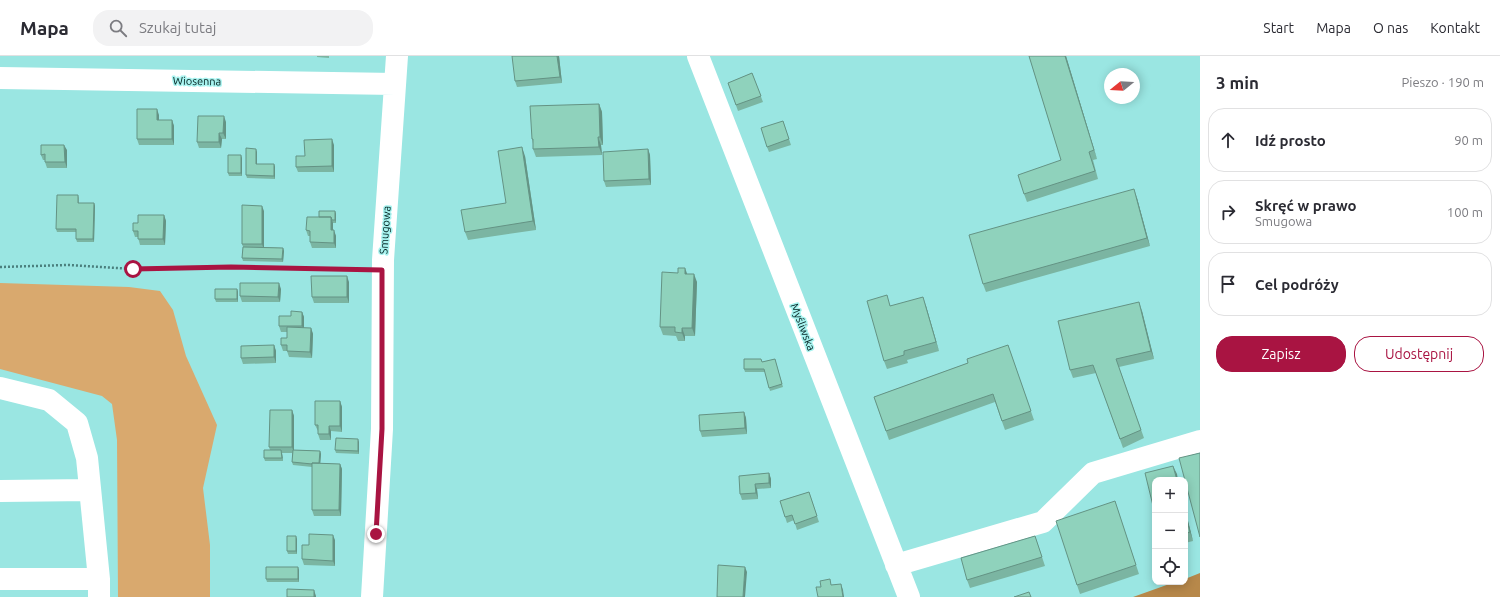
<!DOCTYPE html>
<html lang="pl">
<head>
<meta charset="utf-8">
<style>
  body { margin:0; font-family:Ubuntu,sans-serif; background:#f2f2f3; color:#2b2b33 }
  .controls { position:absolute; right:12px; bottom:12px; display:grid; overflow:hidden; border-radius:8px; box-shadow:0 2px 10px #0003 }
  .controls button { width:36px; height:36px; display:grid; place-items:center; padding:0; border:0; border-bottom:1px solid #e1e1e2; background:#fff; color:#2b2b33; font:20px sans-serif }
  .compass { position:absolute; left:1104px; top:12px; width:36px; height:36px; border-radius:50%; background:#fff; box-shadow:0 2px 10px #0003; rotate:252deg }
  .stop { position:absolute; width:12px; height:12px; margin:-9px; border:3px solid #a91442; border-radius:50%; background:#fff }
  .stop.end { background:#a91442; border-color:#fff; box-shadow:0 1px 4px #0008 }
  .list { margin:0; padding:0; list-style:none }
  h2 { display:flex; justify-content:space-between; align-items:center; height:52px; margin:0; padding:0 16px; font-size:17px }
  h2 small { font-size:13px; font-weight:400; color:#7c7c81 }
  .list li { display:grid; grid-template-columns:26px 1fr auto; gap:12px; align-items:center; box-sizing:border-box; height:64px; margin:0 8px 8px; padding:0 8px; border:1px solid #e1e1e2; border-radius:16px }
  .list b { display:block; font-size:15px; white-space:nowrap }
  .list p { margin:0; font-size:13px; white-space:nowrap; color:#7c7c81 }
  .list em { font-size:13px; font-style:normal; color:#7c7c81 }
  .actions { display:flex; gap:8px; padding:12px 16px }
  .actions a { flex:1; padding:9px 0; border:1px solid #a91442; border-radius:16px; text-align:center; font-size:14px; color:#a91442 }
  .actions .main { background:#a91442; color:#fff }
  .icon { flex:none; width:22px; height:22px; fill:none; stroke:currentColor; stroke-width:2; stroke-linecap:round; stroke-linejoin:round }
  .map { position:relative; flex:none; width:1200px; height:541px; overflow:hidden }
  header { display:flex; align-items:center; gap:24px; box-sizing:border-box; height:56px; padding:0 20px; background:#fff; border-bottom:1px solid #e1e1e2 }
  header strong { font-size:19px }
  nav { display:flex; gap:22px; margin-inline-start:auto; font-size:14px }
  .search { width:280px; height:36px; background:#f2f2f3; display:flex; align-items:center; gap:10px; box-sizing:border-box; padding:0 14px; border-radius:16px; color:#7c7c81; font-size:15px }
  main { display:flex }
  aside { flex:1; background:#fff }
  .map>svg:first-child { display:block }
  .green { fill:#d9a96e }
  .forest { fill:#b7884a }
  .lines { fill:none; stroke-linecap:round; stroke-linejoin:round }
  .path { stroke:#4a7f7d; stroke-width:2.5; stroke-dasharray:2 2; stroke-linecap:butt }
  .minor { stroke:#fff; stroke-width:22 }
  .wall { fill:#7bb5a2 }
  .shaded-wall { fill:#649384 }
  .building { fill:#8fd2bc; stroke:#649384 }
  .route { stroke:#a91442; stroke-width:5 }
  .labels { text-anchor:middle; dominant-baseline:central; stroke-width:3; stroke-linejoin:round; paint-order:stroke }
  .street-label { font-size:11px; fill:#00201f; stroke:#a7f3ef }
</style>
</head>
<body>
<header>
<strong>Mapa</strong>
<div class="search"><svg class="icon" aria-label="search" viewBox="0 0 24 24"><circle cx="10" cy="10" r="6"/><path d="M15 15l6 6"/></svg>Szukaj tutaj</div>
<nav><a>Start</a><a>Mapa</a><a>O nas</a><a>Kontakt</a></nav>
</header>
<main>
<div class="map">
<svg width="1200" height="541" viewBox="0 0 1200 541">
  <rect width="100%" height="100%" fill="#9ae6e2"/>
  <path class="green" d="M0,227l129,4 31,4 13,19 13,46 31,69 -14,63 7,57v52h-92l-1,-157 -5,-36 -10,-8 -102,-27z"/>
  <path class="forest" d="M1200,517v24h-67l42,-15h10v-3z"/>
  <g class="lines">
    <path class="path" d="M0,211l68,-2 65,4 98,-2 132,3"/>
    <path class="minor" d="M698,0l211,541
      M0,22l395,6
      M0,332l49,12 28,23 10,35 12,121v18
      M0,435l90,-1
      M896,509l147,-43 50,-49 107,-32
      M0,523h99
      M372,541l10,-168 1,-169 14,-204"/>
  </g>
  <path class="wall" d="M317,0h12v2l-12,-1z
    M559,0l3,27 -45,4 -2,-6z
    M1029,0h37l31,103 -4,1 5,19 -71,23 -3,-8 37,-34z
    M752,17l11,29 -25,9 -10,-28z
    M599,48l3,8 1,33h-2l1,10 -66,2 -3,-8v-5l-1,-5z
    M159,59v5h13l2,6v19h-35l-2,-6z
    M783,65l8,24 -22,7 -2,-5z
    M226,66v17h-4l-1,9h-22l-2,-6z
    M334,89v27h-36l-2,-5 9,-11z
    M648,93l2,6 1,30 -45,2 -2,-6z
    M67,94v18h-20l-2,-6v-2h-2l-2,-5z
    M257,96v12h17l1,3v12l-28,-1 -1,-3z
    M525,100l11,74 -68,10 -3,-8 41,-29z
    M242,102v18h-13l-1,-3z
    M78,139l1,3v5h15l1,3 -1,36h-17l-1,-3v-7h-19l-1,-3z
    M1137,142l13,48 -164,46 -3,-8z
    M264,155v36l19,1 1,3 -1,11 -40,-1 -1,-3 1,-11 -1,-3z
    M335,155l1,3v9h-3v7l3,6v12h-24l-2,-6v-6h-2l-2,-6 13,-13z
    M164,159l2,6 -1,24h-25l-2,-8h-3l-2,-6 5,-8z
    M687,218l10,8 -2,54h-10v5h-7l-2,-5 -13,-1 -3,-8z
    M349,226v21h-35l-2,-6z
    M237,233l1,3v10h-22l-1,-3z
    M281,233l-1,13h-38l-2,-6z
    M891,250h35l13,45 -32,9 1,3 -21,6 -3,-8z
    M1142,255l12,48 -35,8 25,71 -21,10 -27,-75 -23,5 -3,-8z
    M302,256l2,5v11h7l2,6 -1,24 -23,-1 -2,-6h-4l-2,-6 6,-7v-6h-6l-2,-6 12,-10z
    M274,289l2,6v12l-33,1 -2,-6z
    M1008,289l26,75 -29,10 -10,-28 -106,38 -15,-43 94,-34z
    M775,303l8,28 -13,4 -5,-19h-20l-1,-3 18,-7z
    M340,345l2,6v25l-11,-1v9h-11l-2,-6v-3l-3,-6z
    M292,354l2,6v34l26,1 1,3 -1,9 20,1 2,5 -1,47h-27l-2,-6v-43l-19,-2 -1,-3v-9h-10l1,8h-18l-1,-3 6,-8 -1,-3z
    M744,356l2,6 1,16 -45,3 -2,-6z
    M359,386v12l-23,-1 -1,-3z
    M769,417l2,6v9l-14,1 1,10 -16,1 -2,-6z
    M809,436l10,30 -22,8 -3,-10 -7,3 -7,-22z
    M1115,445l24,73 -59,20 -3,-9z
    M1185,453l8,32 -8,2z
    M1035,480l10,30 -75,22 -3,-8z
    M297,483v15h-9l-1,-3z
    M335,484v26l-31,-1 -2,-6 7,-14z
    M299,514v12h-32l-1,-3z"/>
  <path class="shaded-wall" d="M557,0h2l3,27 -2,-6z
    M1065,0h1l31,103 -3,-9z
    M599,48l3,8 1,33 -3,-8z
    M157,53l2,6v10l-2,-5z
    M224,60l2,6v17l-3,-6z
    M172,64l2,6v19l-2,-6z
    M219,77l3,6 -1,9 -2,-6z
    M598,81l3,8 1,10 -3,-8z
    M332,83l2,6v27l-2,-6z
    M64,89l3,5v18l-2,-6z
    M522,91l3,9 11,74 -3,-9z
    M256,93l1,3v15l-1,-3z
    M648,93l2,6 1,30 -2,-6z
    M241,99l1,3v18l-1,-3z
    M274,108l1,3v12l-1,-3z
    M1134,133l3,9 13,48 -3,-8z
    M94,147l1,3 -1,36 -1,-3z
    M262,150l2,5v39l-2,-6z
    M335,155l1,3v9l-1,-3z
    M164,159l2,6 -1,24 -2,-6z
    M331,161l2,6v13l-2,-6z
    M334,174l2,6v12l-2,-5z
    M283,192l1,3 -1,11 -1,-3z
    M685,212l3,8 -3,-2z
    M694,218l3,8 -2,54 -3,-8z
    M347,220l2,6v21l-2,-6z
    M279,227l2,6 -1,13 -2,-5z
    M237,233l1,3v10l-1,-3z
    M923,241l3,9 13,45 -3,-9z
    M1139,246l3,9 12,48 -3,-8z
    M302,256l2,5v15l-2,-6z
    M311,272l2,6 -1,24 -2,-6z
    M682,272l3,8v5l-3,-8z
    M274,289l2,6v12l-2,-6z
    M340,345l2,6v25l-2,-6z
    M292,354l2,6v37l-2,-6z
    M744,356l2,6 1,16 -2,-6z
    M329,370l2,5v9l-2,-6z
    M358,383l1,3v12l-1,-3z
    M281,394l1,3 1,8 -1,-3z
    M320,395l1,3 -1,13 -1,-3z
    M340,408l2,5 -1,47 -2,-6z
    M1173,410l4,8 1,6h-1z
    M769,417l2,6v9l-2,-5z
    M755,428l2,5 1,10 -2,-6z
    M1185,453l8,32 -3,-9 -5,-19z
    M333,479l2,5v26l-2,-5z
    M296,480l1,3v15l-1,-3z
    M298,511l1,3v12l-1,-3z
    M745,511l2,5 -2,25h-2z
    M841,528l2,6 1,7h-1z
    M314,534l2,6v1h-2z"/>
  <path class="building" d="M512,0h45l3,21 -45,4z
    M1029,0h36l29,94 -5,2 6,19 -71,23 -6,-19 43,-15z
    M752,17l9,23 -25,9 -8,-22z
    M599,48l1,33h-2l1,10 -66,2v-10h-1l-2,-33z
    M137,53h20v11h15v19h-35z
    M198,60h26l-1,17h-4v9h-22z
    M783,65l6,18 -22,8 -6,-19z
    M332,83v27l-36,1v-11h9l-1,-16z
    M41,89h23l1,17h-20v-8l-4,1z
    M522,91l11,74 -68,11 -4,-22 45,-7 -8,-52z
    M246,92l10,1v15h18v12l-28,-1z
    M648,93l1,30 -45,2 -1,-29z
    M228,99h13v18h-13z
    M1134,133l13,49 -164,46 -14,-49z
    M57,139h21v8h16l-1,36h-17v-10h-20z
    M242,149l20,1v38h-20z
    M319,155h16v9h-3l-1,-3h-12z
    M138,159h26l-1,24h-25v-8h-5v-8h5z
    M307,161h24v13h3v13l-24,-1v-11l-4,-1z
    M243,191l40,1 -1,11 -40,-1z
    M678,212h7v6h9l-2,54h-10v5l-7,-1v-5h-15l2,-55 16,1z
    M311,220h36v21h-35z
    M240,227h39l-1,14 -38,-1z
    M215,233h22v10h-22z
    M887,239l3,11 33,-9 13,45 -32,9v4l-20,6 -17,-60z
    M1139,246l12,49 -35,8 25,71 -21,9 -27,-74 -23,5 -12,-49z
    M291,255l11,1v14h-23v-10h12z
    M287,271l24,1 -1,24 -23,-1v-6h-6v-7h6z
    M274,289v12l-33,1v-12z
    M1008,289l23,66 -29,10 -9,-27 -107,37 -12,-34 94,-34 -1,-4z
    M744,303h17l1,3 13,-3 7,25 -13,4 -5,-19h-20z
    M315,345h25v25h-11v8h-11v-9h-3z
    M270,354h22v37h-23z
    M744,356l1,16 -45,3 -1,-16z
    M336,382l22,1v12l-23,-1z
    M264,394h17l1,8h-18z
    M293,394l27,1 -1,12h-7v1l-20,-2z
    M1200,397v84l-21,-79z
    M312,407l28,1 -1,46h-27z
    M1173,410l4,14h-22v34l-10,-41z
    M769,417v10l-14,1 1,9 -16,1 -1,-18z
    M809,436l8,24 -22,8 -3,-9 -7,2 -5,-16z
    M1115,445l21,64 -59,20 -21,-64z
    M1185,457l5,19 -5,2z
    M309,478l24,1v26l-31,-2v-14h7z
    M287,480h9v15h-9z
    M1035,480l7,21 -75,23 -6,-22z
    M718,509l27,2 -2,30h-26z
    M266,511h32v12h-32z
    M830,523l1,6 10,-1 2,13h-25l-2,-10h5l-1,-6z
    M287,533l27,1v7h-27z
    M1029,536l2,5h-17z"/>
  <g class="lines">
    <path class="route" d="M133,213l98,-2 151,3v159l-6,105"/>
  </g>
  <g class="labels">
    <g class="street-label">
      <text transform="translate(197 25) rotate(1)">Wiosenna</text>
      <text transform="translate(385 174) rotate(-86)">Smugowa</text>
      <text transform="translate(803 271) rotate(69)">Myśliwska</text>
    </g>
  </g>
</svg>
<div class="controls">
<button>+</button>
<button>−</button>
<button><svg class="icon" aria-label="locate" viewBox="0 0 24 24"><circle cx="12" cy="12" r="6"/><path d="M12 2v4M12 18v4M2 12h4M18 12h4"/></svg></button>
</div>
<svg class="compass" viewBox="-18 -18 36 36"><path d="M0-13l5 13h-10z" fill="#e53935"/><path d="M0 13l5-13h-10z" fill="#7c7c81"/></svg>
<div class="stop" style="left:133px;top:213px"></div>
<div class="stop end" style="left:376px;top:478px"></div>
</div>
<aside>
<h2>3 min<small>Pieszo · 190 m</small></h2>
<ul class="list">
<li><svg class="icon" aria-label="ahead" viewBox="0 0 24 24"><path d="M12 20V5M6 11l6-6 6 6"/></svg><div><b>Idź prosto</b></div><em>90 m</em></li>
<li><svg class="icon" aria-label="right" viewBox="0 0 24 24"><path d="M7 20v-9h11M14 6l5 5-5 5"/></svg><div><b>Skręć w prawo</b><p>Smugowa</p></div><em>100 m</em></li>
<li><svg class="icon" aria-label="arrive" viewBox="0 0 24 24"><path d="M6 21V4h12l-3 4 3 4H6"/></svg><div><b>Cel podróży</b></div></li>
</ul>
<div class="actions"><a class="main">Zapisz</a><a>Udostępnij</a></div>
</aside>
</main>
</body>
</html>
